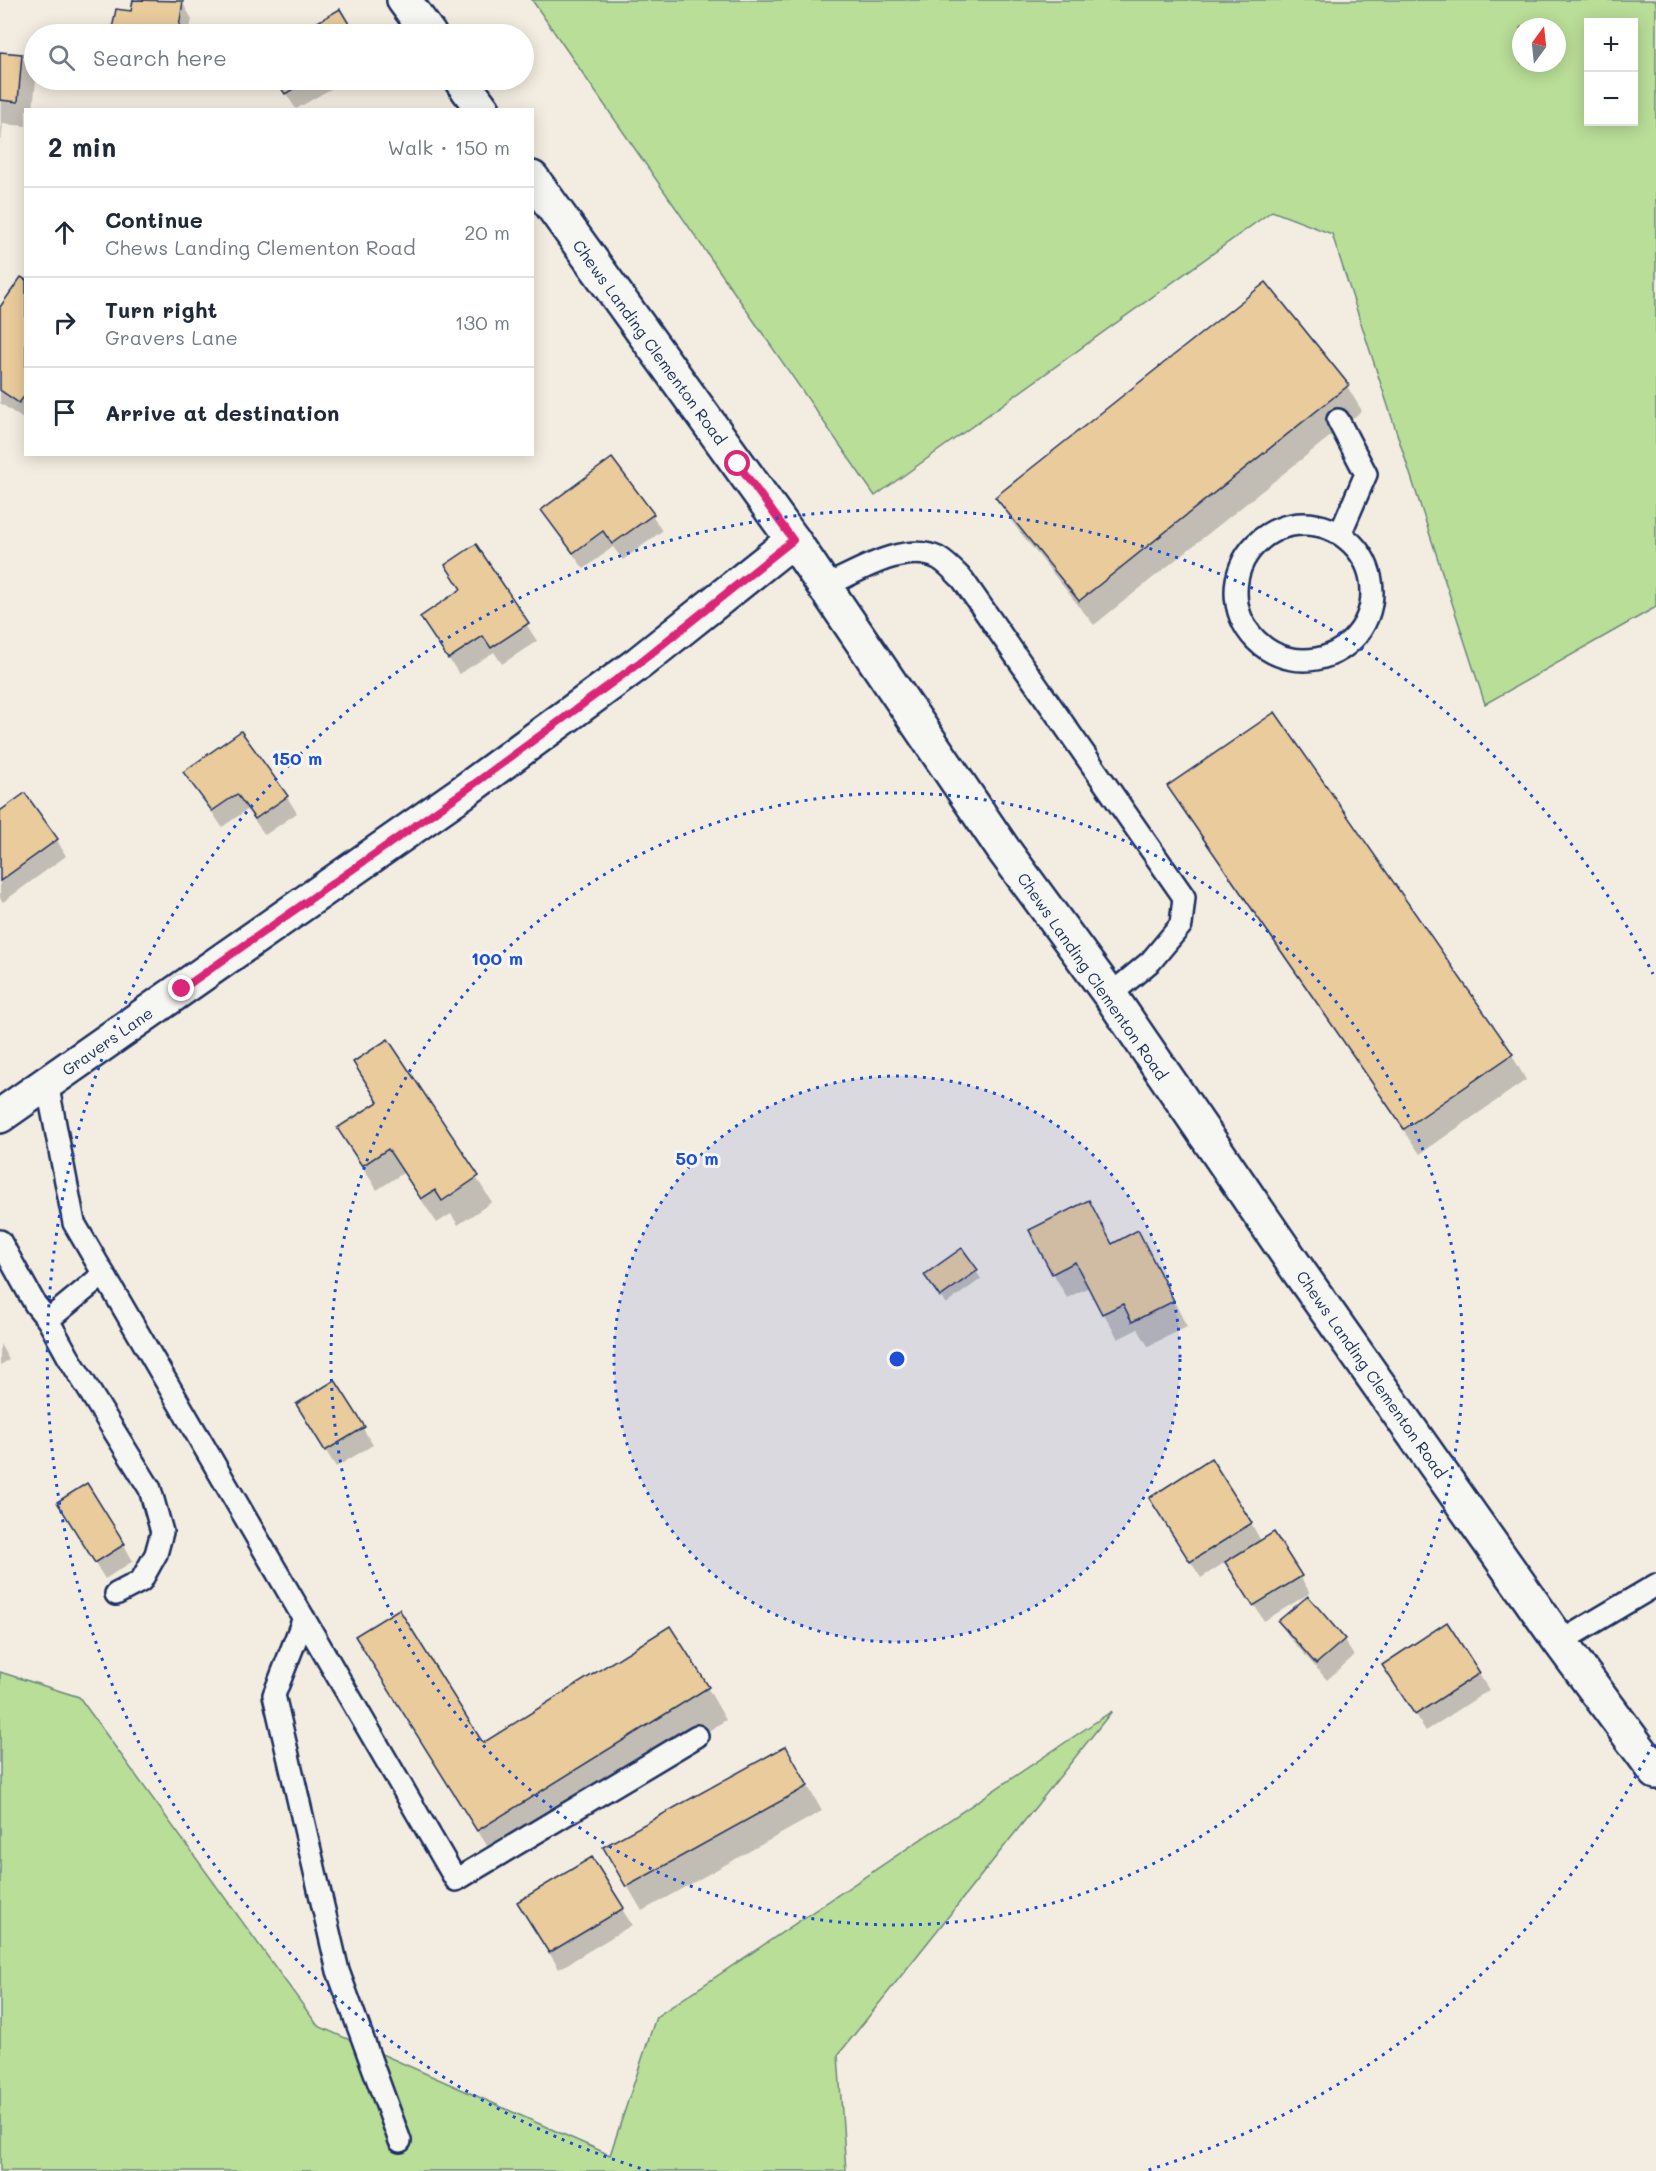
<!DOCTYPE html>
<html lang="en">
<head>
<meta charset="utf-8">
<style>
  body { margin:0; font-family:Mali,sans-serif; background:#f2f2f3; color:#1f2937 }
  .controls { position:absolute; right:18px; top:18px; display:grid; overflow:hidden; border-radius:0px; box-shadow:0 3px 15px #0003 }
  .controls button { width:54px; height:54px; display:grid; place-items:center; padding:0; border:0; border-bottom:2px solid #e0e1e3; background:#fff; color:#1f2937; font:30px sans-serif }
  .compass { position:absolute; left:1512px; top:18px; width:54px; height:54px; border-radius:50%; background:#fff; box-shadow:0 3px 15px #0003; rotate:15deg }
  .stop { position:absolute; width:18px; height:18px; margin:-14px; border:4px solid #db2777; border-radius:50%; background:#fff }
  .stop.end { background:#db2777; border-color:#fff; box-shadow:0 2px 6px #0008 }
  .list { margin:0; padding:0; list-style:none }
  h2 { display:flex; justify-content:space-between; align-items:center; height:78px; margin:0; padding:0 24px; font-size:26px }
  h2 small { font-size:20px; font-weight:400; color:#747a83 }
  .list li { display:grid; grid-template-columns:39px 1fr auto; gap:18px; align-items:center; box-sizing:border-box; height:90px; padding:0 24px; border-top:2px solid #e0e1e3 }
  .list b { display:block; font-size:22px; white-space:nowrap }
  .list p { margin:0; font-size:20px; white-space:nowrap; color:#747a83 }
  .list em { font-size:20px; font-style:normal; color:#747a83 }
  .icon { flex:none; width:33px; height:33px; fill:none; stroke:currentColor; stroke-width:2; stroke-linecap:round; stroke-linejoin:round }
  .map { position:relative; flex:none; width:1656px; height:2171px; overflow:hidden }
  .search { position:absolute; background:#fff; box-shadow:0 3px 15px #0003; left:24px; top:24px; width:510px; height:66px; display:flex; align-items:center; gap:15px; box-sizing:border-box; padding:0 21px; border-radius:33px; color:#747a83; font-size:22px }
  .panel { position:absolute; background:#fff; box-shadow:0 3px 15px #0003; left:24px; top:108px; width:510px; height:348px; border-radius:0px }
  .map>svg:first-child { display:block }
  .green { fill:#b9de98; stroke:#6a867b; stroke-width:1.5; fill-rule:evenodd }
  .shadow { fill:#0003 }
  .building { fill:#e9cb9c; stroke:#1b2f5e; stroke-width:1.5 }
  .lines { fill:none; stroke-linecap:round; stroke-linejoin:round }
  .service-casing { stroke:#1b2f5e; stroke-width:26 }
  .minor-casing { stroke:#1b2f5e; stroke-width:38 }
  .secondary-casing { stroke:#1b2f5e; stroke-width:38 }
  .service { stroke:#f6f6f2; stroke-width:21 }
  .minor { stroke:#f6f6f2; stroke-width:33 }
  .secondary { stroke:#f6f6f2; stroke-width:33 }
  .route { stroke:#db2777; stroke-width:8 }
  .ring { fill:none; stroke:#1d4ed8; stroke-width:3; stroke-dasharray:3 6 }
  .labels { text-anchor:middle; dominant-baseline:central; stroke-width:6; stroke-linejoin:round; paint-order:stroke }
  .street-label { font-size:16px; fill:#1b2f5e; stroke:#f6f6f2 }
  .centre { fill:#1d4ed8; stroke:#f6f6f2; stroke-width:3 }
  .ring-label { font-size:18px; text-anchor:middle; font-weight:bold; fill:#1d4ed8; stroke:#f6f6f2; stroke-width:6; stroke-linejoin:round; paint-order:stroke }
</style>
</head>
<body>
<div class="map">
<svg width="1656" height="2171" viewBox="0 0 1656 2171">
  <rect width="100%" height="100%" fill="#f3ede1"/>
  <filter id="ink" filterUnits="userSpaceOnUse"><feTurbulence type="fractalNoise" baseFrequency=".0167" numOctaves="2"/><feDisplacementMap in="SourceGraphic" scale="12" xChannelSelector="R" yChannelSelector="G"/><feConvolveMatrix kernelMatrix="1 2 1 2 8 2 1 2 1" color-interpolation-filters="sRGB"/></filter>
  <g filter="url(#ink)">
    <path class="green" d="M532,0h1124v607l-171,97 -153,-470 -60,-23 -397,285zM1588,22h46v100h-46zM1521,27h36v36h-36z
      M0,1672l79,25 239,329 292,129 46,-138 456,-306 -274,344 8,116h-846z"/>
    <path class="shadow" d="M134,0h35l13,2 10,17 -3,15h-76l4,-24 15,2z
      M340,11l14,23h-54z
      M0,53l21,2 15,25 -3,30h-7v16l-23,-2 -2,21z
      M142,80h-1h41l-1,7z
      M277,80h69l-50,29z
      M26,282v139l-26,-18v-94z
      M1347,386l15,25 -268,214 -82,-103 -15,-25z
      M543,510l109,5 10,16 -39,29 -10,-13 -29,22 -31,-42z
      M476,546l61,95 -35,23 -8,-12 -35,22 -27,-40 30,-44z
      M1275,714l237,341 14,25 -106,74 -237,-343 -14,-25z
      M185,772l102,25 10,16 -32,22 -18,-25 -25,17z
      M0,813l57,27 9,16 -63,46 -3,-4z
      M388,1041l104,161 -34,23 -7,-11 -14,9 -34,-50 -26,17 -38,-61 40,-26z
      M1089,1202l23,43 40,12 35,70 -39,19 -10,-17 -20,10 -29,-52 -22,11 -14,-25z
      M976,1271l5,8 -35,25 -16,-21z
      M0,1344l9,16 -9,5z
      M335,1382l38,63 -37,22 -29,-46z
      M1161,1515l90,8 10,18 39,35 10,17 -46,28 -37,-60 -26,17z
      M68,1519l56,26 9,16 -28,18z
      M1280,1622l64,18 10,16 -27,24 -37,-42z
      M376,1669l107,76 224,-58 19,33 -228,143z
      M1479,1674l10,16 -63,41 -33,-49z
      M786,1748l36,63 -180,100 -37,-63z
      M622,1909l10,16 -73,44 -30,-50z"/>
    <path class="building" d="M133,0l50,1 -5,33h-67l5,-25 15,2z
      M340,9l15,25h-58z
      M0,52l22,2 -4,48 -18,-2z
      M276,80h32l-23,14z
      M21,277l5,3v114l-7,9 -19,-13v-83z
      M1266,282l83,103 -270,216 -84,-104z
      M612,458l42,56 -42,30 -9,-13 -30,22 -32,-43z
      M476,544l53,79 -38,25 -8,-12 -35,23 -28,-42 41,-28 -16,-24z
      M1275,712l238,342 -109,75 -237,-343z
      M241,731l47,65 -33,23 -18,-25 -25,17 -29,-39z
      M25,793l33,46 -58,42v-70z
      M388,1039l91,137 -37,25 -7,-11 -14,9 -33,-50 -26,17 -25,-38 41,-26 -25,-40z
      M1089,1200l23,44 26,-14 36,71 -42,21 -9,-18 -21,10 -27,-52 -23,12 -23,-44z
      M962,1248l16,22 -38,27 -16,-22z
      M335,1380l30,47 -40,24 -29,-47z
      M1211,1458l41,65 -62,39 -41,-64z
      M87,1483l38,61 -30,19 -38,-61z
      M1274,1532l28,44 -49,30 -28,-44z
      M1308,1596l37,43 -29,25 -38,-43z
      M399,1609l84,134 187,-117 39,61 -232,144 -122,-195z
      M1447,1622l33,51 -65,42 -33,-50z
      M786,1746l22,40 -182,101 -23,-40z
      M592,1857l32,51 -75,45 -32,-51z"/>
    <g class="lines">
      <g class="service-casing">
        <path id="service" d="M1338,420l28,54 -26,60
          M1236 592a68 68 0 1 1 136 0a68 68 0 1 1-136 0Z
          M824,587c31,-14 80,-46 114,-29 9,5 18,15 25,22l221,317 -3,28 -30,36 -41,34
          M47,1083l27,140 382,657 241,-144
          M0,1241l35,63 13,16 56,-46
          M48,1320l21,38 81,131 12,43 -6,22 -15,27 -25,13
          M304,1618l-30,77 64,276 62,170
          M1560,1642l96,-57"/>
      </g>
      <g class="minor-casing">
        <path id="minor" d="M0,1116l463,-324 176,-129 154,-123"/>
      </g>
      <g class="secondary-casing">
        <path id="secondary" d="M404,0l25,34
          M461,80l22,30
          M532,178l261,362 210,309 107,146 190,278 260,369 96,130"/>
      </g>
      <use href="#service" class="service"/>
      <use href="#minor" class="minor"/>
      <use href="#secondary" class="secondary"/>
    </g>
  </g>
  <g class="lines" filter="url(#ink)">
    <path class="route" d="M182,989l281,-197 176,-129 154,-123 -55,-76"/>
  </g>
  <circle cx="897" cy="1359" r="283" fill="#1d4ed8" fill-opacity=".12"/>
  <g class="ring">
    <circle cx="897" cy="1359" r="283"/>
    <circle cx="897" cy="1359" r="566"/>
    <path d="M1653 1744A849 849 0 0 1 1145 2171M649 2171A849 849 0 1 1 1653 974"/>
  </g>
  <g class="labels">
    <g class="street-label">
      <text transform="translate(650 342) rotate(54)">Chews Landing Clementon Road</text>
      <text transform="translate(1093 976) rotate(55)">Chews Landing Clementon Road</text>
      <text transform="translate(107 1041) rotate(-35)">Gravers Lane</text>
      <text transform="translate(1372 1374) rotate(55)">Chews Landing Clementon Road</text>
    </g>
  </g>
  <circle cx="897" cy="1359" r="9" class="centre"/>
  <g class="ring-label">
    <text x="297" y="765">150 m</text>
    <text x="497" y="965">100 m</text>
    <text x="697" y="1165">50 m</text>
  </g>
</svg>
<div class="controls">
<button>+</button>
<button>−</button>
</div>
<svg class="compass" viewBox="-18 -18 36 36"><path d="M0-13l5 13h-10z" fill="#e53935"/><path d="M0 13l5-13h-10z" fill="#747a83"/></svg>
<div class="stop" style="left:738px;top:464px"></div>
<div class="stop end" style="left:182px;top:989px"></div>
<div class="search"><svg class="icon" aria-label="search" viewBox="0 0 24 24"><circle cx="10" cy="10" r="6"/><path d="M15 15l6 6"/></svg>Search here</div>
<section class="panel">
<h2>2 min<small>Walk · 150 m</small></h2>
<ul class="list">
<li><svg class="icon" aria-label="ahead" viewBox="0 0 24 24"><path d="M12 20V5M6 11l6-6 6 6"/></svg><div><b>Continue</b><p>Chews Landing Clementon Road</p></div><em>20 m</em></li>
<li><svg class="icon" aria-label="right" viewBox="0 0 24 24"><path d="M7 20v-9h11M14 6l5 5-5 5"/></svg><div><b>Turn right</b><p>Gravers Lane</p></div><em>130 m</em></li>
<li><svg class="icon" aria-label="arrive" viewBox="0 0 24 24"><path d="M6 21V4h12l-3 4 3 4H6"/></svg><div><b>Arrive at destination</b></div></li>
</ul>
</section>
</div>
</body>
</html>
